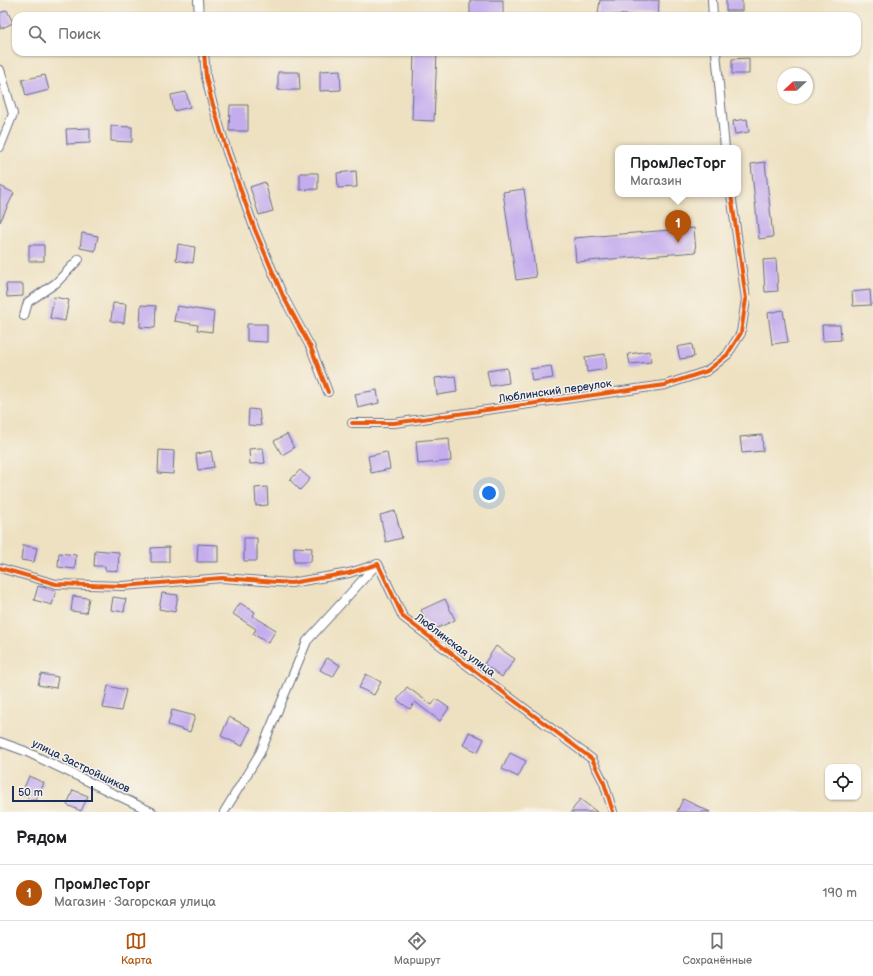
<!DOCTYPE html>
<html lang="ru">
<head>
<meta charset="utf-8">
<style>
  body { margin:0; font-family:"Balsamiq Sans",sans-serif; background:#f6f6f6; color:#202124 }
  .controls { position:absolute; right:12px; bottom:12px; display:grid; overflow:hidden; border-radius:8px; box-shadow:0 1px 3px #0004 }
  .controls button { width:36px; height:36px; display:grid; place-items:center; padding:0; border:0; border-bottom:1px solid #e0e0e0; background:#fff; color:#202124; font:20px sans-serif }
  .compass { position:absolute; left:777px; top:68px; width:36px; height:36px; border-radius:50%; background:#fff; box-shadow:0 1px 3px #0004; rotate:248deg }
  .scale { position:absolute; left:12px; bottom:10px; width:81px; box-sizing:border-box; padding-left:4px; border:2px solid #1b2f5e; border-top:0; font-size:11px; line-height:14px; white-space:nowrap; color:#1b2f5e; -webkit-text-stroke:3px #f7f3e8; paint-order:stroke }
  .you { position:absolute; left:489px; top:493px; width:14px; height:14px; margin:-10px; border:3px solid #fff; border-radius:50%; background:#1a73e8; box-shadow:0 0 0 6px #1a73e833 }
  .badge { display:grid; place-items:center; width:26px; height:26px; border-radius:50%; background:#b45309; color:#fff; font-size:13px; font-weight:700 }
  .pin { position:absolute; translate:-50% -33px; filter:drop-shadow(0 1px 2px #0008) }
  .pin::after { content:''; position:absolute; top:21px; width:14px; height:12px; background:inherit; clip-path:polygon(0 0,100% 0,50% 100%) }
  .popup { position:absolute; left:615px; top:145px; width:126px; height:52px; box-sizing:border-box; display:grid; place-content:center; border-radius:8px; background:#fff; filter:drop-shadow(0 1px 3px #0005); font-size:13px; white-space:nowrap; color:#757577 }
  .popup b { font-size:15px; color:#202124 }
  .popup::after { content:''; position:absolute; left:50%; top:100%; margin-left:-8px; border:8px solid transparent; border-top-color:#fff }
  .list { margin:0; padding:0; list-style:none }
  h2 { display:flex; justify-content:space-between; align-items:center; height:52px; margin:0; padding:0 16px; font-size:17px }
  h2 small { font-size:13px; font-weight:400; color:#757577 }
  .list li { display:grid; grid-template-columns:26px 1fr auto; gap:12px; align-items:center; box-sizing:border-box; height:56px; padding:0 16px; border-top:1px solid #e0e0e0 }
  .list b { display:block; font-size:15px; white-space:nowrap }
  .list p { margin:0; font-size:13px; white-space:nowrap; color:#757577 }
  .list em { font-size:13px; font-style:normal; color:#757577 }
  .icon { flex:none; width:22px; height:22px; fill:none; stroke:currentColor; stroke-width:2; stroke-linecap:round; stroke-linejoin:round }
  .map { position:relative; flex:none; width:873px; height:812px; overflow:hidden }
  .search { position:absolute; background:#fff; box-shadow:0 1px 3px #0004; left:12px; right:12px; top:12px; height:44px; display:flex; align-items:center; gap:10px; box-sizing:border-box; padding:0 14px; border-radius:12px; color:#757577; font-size:15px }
  .sheet { height:108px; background:#fff }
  nav { display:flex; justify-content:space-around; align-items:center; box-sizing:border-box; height:56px; border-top:1px solid #e0e0e0; background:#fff; font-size:11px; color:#757577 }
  nav a { display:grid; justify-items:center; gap:2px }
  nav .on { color:#b45309 }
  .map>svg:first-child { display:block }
  .building { fill:#c4acee }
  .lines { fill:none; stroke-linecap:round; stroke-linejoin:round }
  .minor-casing { stroke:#656d81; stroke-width:10 }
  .minor { stroke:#fff; stroke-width:8 }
  .cycleway-casing { stroke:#f7f3e8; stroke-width:6 }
  .cycleway { stroke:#e8590c; stroke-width:4 }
  .labels { text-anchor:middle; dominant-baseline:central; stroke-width:3; stroke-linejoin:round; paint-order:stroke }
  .street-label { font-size:11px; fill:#1b2f5e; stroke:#f7f3e8 }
</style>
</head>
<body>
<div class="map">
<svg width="873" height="812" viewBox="0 0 873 812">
  <rect width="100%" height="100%" fill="#f7f3e8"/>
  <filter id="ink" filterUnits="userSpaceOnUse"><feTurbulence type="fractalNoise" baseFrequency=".025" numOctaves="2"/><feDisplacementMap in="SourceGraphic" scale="8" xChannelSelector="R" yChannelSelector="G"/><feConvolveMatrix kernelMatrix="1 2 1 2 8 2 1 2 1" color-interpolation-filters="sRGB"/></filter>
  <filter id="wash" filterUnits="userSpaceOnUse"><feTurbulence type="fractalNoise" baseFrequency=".012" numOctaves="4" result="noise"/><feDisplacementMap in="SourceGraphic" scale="16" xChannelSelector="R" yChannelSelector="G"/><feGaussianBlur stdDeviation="0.9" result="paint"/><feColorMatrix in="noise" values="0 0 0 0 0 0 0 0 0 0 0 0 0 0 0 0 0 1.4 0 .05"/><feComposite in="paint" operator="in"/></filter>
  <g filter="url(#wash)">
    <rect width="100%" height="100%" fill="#eee1c1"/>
    <g id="blocks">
      <path class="building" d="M470,0h33v16h-33z
        M600,0h59l-1,16 -60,-2z
        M726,0h16v11h-16z
        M7,10l6,13 -13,6v-16z
        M414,52h23l-3,69 -22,-1z
        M749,58v16h-17v-15z
        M340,70l1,20 -21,1v-20z
        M278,72h21l1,18h-22z
        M45,75l4,15 -23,6 -4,-16z
        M186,92l4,15 -16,4 -3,-16z
        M230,105h18v26h-19z
        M747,119l2,13 -14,2 -2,-13z
        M111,126l21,1v15l-21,-1z
        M90,128v15l-23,1 -1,-15z
        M765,162l8,75 -14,2 -8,-75z
        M356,171l1,16 -19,1 -1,-15z
        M300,173h18v16l-18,1z
        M265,182l8,29 -14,4 -9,-28z
        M0,186l14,7 -14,29z
        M524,189l12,88 -20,3 -13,-88z
        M694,228l2,24 -120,10 -2,-24z
        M82,233l16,3 -3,15 -15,-3z
        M178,244l17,3 -2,16 -17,-3z
        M29,245h15v16h-15z
        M776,259l2,32 -13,1 -2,-32z
        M6,284h17v12l-16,1z
        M870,290l1,15 -18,1 -1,-14z
        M54,297l15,3 -4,21 -15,-3z
        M113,303l13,1 -2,19 -13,-2z
        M141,305l15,1 -1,22 -15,-1z
        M177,306l37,6 -2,20 -15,-2 1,-5 -24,-4z
        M783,310l5,32 -16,2 -4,-31z
        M247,324h20v18l-20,-1z
        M822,325h18l1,15 -18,1z
        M692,344l2,13 -14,2 -3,-12z
        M650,351l1,11 -21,2 -2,-10z
        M605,354l2,15 -20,3 -2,-15z
        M551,366l2,12 -21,3 -2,-12z
        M507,368l2,15 -19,3 -3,-15z
        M455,376l2,16 -20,3 -2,-17z
        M377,390l2,13 -21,5 -3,-14z
        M249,409l10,1 2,16 -13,-1z
        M287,434l7,14 -12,7 -8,-14z
        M762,435l1,16 -21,2 -2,-16z
        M449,438l2,23 -33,3 -2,-23z
        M261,448h2l2,15 -15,1 -1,-15z
        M159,450l15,1 -1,23 -15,-1z
        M211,451l3,16 -16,3 -2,-16z
        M387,452l3,17 -19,4 -3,-17z
        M300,470l10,9 -10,11 -10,-10z
        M267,487l1,18 -12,1 -1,-18z
        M395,511l7,27 -16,4 -6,-27z
        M244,538h13v23h-13z
        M198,544l20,1v17h-21z
        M23,545l14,3 -3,14 -13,-2z
        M169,547v15h-18v-14z
        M294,547l18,1 -1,14h-17z
        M95,550l24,2 -1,19 -13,-1v-4h-11z
        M59,553l17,2 -1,14 -17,-2z
        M38,586l18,5 -4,14 -18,-5z
        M162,593l16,2 -3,17 -16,-3z
        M73,596l16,2 -3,15 -15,-2z
        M113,597l13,2 -2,13 -13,-2z
        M445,599l10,21 -24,11 -10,-21z
        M240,603l15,9 -2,4 23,14 -8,13 -15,-9 3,-5 -23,-15z
        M496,646l19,13 -13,18 -18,-13z
        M327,658l13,7 -7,12 -13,-7z
        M41,674l17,3 -2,11 -18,-3z
        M366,674l15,8 -7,13 -15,-7z
        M108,686l18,4 -5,21 -18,-3z
        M407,687l25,18 4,-6 13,9 -9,13 -25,-19 -5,7 -13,-9z
        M172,710l23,6 -5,16 -22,-7z
        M229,717l22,11 -9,18 -21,-10z
        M469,732l15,7 -6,13 -15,-7z
        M510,753l16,8 -8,16 -16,-8z
        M29,776l15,7 -8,18 -15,-6z
        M73,790l15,6 -7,15 -14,-6z
        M580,799l17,13h-26z
        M683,799l27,13h-33z"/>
    </g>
  </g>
  <g filter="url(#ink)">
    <use href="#blocks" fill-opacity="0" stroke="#656d81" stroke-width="1"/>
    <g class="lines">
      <g class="minor-casing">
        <path id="minor" d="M198,0l1,16
          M712,0l1,16
          M204,52l2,25 5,21 16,54 28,78 28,66 28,52 17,44
          M716,52l9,96
          M0,70l13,44 -13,33
          M24,316l4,-14 28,-19 23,-24
          M352,423h42l271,-38 42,-14 20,-16 14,-22 5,-34 -15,-105
          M0,568l56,16 67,2 99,-8 69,5 58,-10 29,-9 25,53 189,142 12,24 9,29
          M0,742l25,9 127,61
          M224,812l36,-59 47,-112 70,-77"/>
      </g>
      <use href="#minor" class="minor"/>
      <g class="cycleway-casing">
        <path id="cycleway" d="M204,52l2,25 5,21 16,54 28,78 28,66 28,52 17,44
          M352,423h42l271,-38 42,-14 20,-16 14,-22 5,-34 -15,-105
          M0,568l56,16 67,2 99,-8 69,5 58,-10 29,-9 25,53 189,142 12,24 9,29"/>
      </g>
      <use href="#cycleway" class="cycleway"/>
    </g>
  </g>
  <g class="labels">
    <g class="street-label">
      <text transform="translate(555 391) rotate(-8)">Люблинский переулок</text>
      <text transform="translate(455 645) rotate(37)">Люблинская улица</text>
      <text transform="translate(81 766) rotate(26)">улица Застройщиков</text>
    </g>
  </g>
</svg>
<div class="controls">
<button><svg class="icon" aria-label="locate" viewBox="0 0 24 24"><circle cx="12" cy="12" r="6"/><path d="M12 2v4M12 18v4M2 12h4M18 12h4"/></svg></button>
</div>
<svg class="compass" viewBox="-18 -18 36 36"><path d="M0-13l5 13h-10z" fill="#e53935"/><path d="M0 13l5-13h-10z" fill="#757577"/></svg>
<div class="scale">50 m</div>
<div class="you"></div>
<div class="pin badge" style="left:678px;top:243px">1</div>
<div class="popup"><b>ПромЛесТорг</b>Магазин</div>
<div class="search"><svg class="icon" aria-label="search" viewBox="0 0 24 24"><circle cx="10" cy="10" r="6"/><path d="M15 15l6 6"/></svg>Поиск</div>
</div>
<section class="sheet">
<h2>Рядом<small></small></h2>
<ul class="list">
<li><span class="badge">1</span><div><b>ПромЛесТорг</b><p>Магазин · Загорская улица</p></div><em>190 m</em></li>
</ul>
</section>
<nav>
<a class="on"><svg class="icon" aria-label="map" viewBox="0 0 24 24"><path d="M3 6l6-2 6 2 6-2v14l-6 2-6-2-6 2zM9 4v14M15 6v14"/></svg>Карта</a>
<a><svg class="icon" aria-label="directions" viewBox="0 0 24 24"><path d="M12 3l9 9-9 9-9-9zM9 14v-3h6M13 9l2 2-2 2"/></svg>Маршрут</a>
<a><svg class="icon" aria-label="saved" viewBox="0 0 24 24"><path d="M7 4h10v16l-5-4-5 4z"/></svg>Сохранённые</a>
</nav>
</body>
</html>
